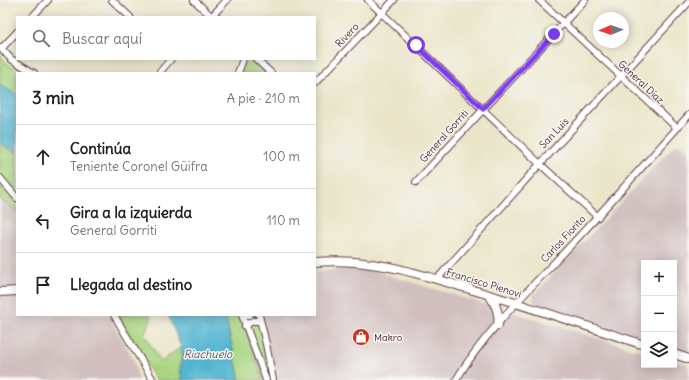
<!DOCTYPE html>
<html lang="es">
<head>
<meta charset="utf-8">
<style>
  body { margin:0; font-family:Delius,sans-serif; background:#f6f6f6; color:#222 }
  .controls { position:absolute; right:12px; bottom:12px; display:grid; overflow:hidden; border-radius:0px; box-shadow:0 2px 10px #0003 }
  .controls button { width:36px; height:36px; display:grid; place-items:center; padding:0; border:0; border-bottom:1px solid #e0e0e0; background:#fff; color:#222; font:20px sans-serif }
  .compass { position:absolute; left:593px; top:12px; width:36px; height:36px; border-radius:50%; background:#fff; box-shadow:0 2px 10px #0003; rotate:268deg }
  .stop { position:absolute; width:12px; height:12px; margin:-9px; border:3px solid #7c3aed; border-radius:50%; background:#fff }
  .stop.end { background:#7c3aed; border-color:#fff; box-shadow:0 1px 4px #0008 }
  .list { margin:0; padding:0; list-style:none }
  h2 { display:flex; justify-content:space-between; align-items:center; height:52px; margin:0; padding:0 16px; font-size:17px }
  h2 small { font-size:13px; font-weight:400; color:#767676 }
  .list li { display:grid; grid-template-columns:26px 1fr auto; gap:12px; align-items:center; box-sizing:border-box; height:64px; padding:0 16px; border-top:1px solid #e0e0e0 }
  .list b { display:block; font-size:15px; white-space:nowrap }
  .list p { margin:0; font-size:13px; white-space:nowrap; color:#767676 }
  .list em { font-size:13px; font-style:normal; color:#767676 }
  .icon { flex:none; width:22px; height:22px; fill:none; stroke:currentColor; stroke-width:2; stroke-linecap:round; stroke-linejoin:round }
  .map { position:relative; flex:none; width:689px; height:380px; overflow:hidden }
  .search { position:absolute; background:#fff; box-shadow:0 2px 10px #0003; left:16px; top:16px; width:300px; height:44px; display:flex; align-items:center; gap:10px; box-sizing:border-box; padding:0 14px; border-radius:0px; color:#767676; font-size:15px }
  .panel { position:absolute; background:#fff; box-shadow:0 2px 10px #0003; left:16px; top:72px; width:300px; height:244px; border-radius:0px }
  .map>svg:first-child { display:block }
  .industrial { fill:#d1bfbf }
  .green { fill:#a9d581; stroke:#7a7a56 }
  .water { fill:#51b4d0; stroke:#4e6a7e }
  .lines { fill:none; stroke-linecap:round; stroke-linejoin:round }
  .minor-casing { stroke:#623d43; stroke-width:8 }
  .major-casing { stroke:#623d43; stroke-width:10 }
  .minor { stroke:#fff; stroke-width:6 }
  .major { stroke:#fff; stroke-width:8 }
  .route { stroke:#7c3aed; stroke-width:5 }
  .labels { text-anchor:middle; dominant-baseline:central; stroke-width:3; stroke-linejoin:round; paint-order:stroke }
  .street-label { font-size:10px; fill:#4a1f2b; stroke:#f6f6f2 }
  .poi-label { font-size:10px; fill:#4a1f2b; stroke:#f6f6f2; text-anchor:start }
  .water-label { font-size:11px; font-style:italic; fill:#4c5365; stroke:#f6f6f2 }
</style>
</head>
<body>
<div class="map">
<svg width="689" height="380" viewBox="0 0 689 380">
  <rect width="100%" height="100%" fill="#f6f6f2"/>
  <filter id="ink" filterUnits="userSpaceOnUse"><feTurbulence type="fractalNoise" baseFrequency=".025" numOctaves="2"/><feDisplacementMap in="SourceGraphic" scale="8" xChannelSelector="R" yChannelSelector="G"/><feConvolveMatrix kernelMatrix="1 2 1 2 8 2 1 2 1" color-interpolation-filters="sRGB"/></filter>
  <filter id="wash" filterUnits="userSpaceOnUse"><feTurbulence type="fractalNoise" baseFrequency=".012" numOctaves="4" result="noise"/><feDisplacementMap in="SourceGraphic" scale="16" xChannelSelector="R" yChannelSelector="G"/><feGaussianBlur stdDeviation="0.9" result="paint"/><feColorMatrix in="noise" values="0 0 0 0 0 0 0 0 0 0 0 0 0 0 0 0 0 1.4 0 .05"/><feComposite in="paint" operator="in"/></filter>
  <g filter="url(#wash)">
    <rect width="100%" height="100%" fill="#ebe6ca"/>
    <path class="industrial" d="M681,144l8,8v200l-15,-5v-84h-30v75l-109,-34 -2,-8 142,-151z
      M0,199l17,13v103h91l25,43 6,22h-139z
      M361,267l283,85v13h30v-4l15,4v15h-425l-23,-65h74v-43z"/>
    <path class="green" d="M0,54l6,9 17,10h-6v22l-17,-10z
      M248,60h4l14,13h-25l3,-9z
      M0,143l7,5 10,5v40l-17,-20z
      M0,185l17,18v9l-17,-13z
      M118,315h32l1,5 -7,14 17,28 20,-15 2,10 -3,11 2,12h-26z
      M225,315h15l23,65h-23z
      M242,315h17l14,65h-7z"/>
    <path class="water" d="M0,85l17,10v58l-10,-5 -7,-5z
      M168,315h57l15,65h-58l-2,-12 3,-11 -2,-10z"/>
  </g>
  <g filter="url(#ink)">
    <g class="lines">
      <g class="minor-casing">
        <path id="minor" d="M112,0l18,17
          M194,0l18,17
          M368,0l172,164 58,53
          M539,0l138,128
          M32,17l16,-17
          M211,17l16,-17
          M0,47l11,12 23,14
          M1,49l16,-17
          M256,59l15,14
          M159,73l12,-14
          M238,73l5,-14
          M315,83l79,-83
          M0,178l17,20
          M416,182l169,-182
          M437,279l103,-115 149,-162
          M114,315l39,65
          M242,315l24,65
          M245,315h5
          M259,315l7,29 7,36
          M245,326l7,-5h8
          M456,380c31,-51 76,-93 116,-136 40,-43 78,-86 117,-129"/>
      </g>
      <g class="major-casing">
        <path id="major" d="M315,262c57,-5 104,12 158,28 57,17 114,36 171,55
          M0,292l17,-1
          M489,295c7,9 11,18 9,30
          M674,354l15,5"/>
      </g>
      <use href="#minor" class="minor"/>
      <use href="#major" class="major"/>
    </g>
  </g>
  <g class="lines" filter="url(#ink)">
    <path class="route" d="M416,45l67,64 71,-75"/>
  </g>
  <defs>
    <g id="shop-disc" transform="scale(0.9)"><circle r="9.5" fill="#c8321e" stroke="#f6f6f2"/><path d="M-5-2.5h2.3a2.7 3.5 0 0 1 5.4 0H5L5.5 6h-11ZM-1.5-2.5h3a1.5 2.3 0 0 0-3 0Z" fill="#fff"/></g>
  </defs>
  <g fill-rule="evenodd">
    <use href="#shop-disc" x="361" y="337"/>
  </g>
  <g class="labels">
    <g class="street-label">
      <text transform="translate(347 35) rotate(-47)">Rivero</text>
      <text transform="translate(641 82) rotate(43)">General Díaz</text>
      <text transform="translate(554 133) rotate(-47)">San Luis</text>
      <text transform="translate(444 136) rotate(-48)">General Gorriti</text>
      <text transform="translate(563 239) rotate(-47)">Carlos Fiorito</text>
      <text transform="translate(484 283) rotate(17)">Francisco Pienovi</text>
    </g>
    <g class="poi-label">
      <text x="374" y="337">Makro</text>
    </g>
    <g class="water-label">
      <text x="208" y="354">Riachuelo</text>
    </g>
  </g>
</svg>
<div class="controls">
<button>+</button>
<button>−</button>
<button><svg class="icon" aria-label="layers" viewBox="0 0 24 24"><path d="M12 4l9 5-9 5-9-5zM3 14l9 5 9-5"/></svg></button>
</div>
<svg class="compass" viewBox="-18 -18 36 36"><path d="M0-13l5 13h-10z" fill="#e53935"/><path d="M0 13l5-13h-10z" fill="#767676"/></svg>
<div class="stop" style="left:416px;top:45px"></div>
<div class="stop end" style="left:554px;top:34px"></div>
<div class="search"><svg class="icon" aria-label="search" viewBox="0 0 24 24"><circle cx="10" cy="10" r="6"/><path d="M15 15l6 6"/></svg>Buscar aquí</div>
<section class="panel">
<h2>3 min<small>A pie · 210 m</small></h2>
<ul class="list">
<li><svg class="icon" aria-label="ahead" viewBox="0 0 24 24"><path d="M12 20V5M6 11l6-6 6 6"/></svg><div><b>Continúa</b><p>Teniente Coronel Güifra</p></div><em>100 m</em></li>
<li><svg class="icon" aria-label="left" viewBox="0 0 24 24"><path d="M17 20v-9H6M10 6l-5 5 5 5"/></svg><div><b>Gira a la izquierda</b><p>General Gorriti</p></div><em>110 m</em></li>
<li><svg class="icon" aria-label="arrive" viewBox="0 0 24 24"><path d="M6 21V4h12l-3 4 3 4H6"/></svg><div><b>Llegada al destino</b></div></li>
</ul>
</section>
</div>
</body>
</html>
